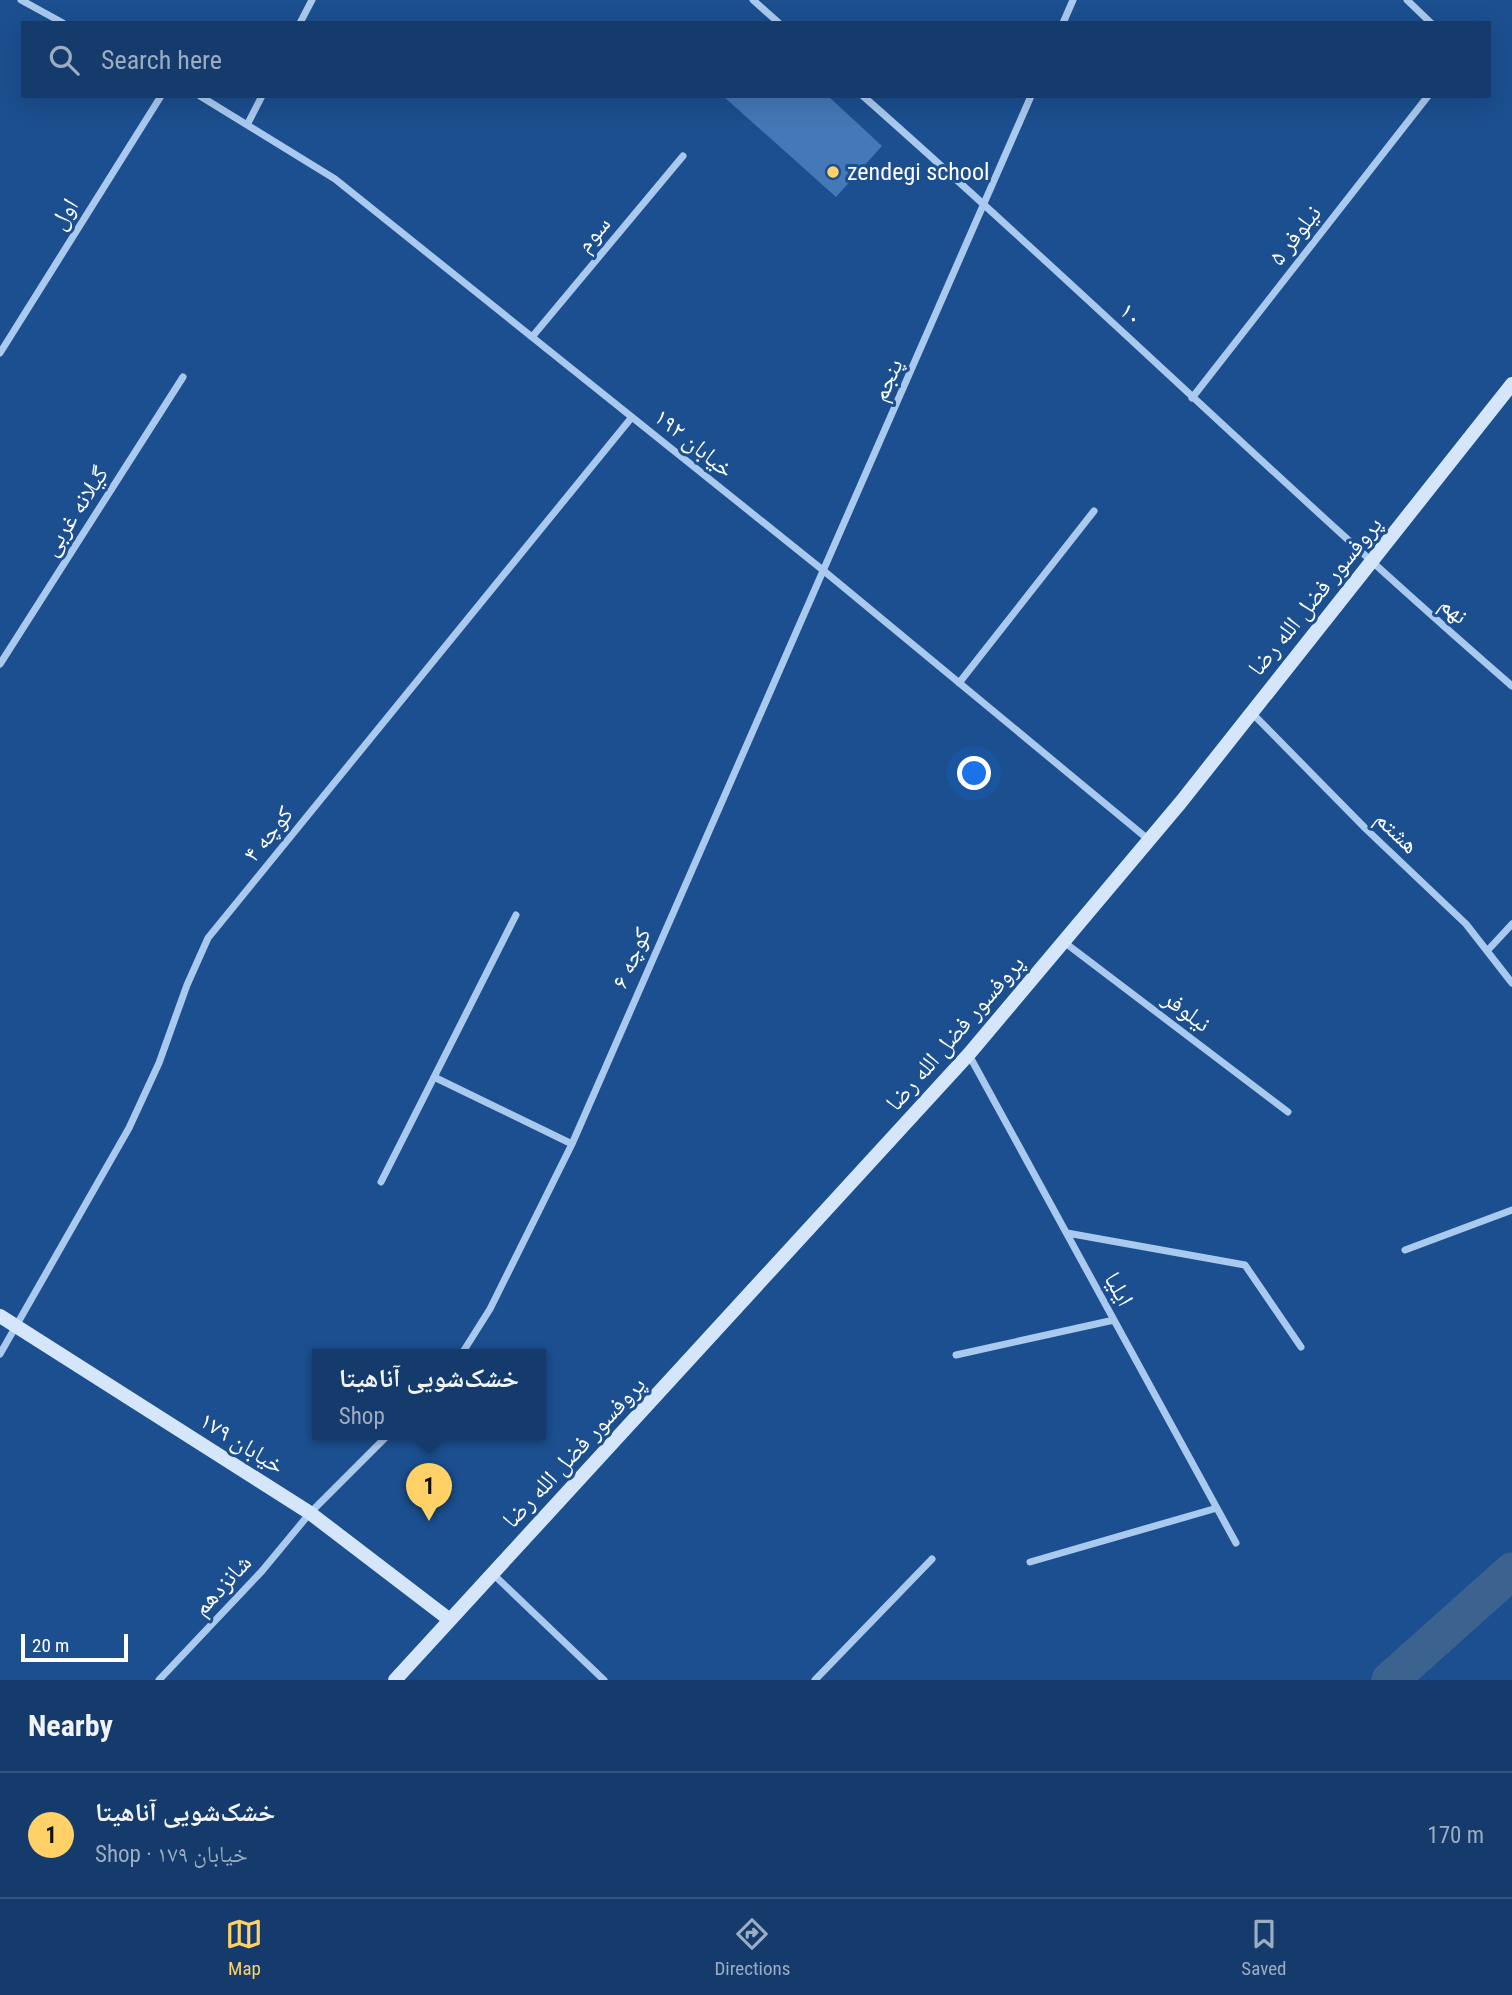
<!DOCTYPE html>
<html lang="en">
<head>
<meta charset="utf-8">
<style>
  body { margin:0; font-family:"Roboto Condensed","Noto Naskh Arabic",sans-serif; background:#1d4271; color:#f1f3f6 }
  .scale { position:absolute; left:21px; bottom:18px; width:107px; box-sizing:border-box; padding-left:7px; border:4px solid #fff; border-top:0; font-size:19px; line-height:24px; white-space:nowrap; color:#fff; -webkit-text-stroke:5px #1b4f8f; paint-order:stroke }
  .you { position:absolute; left:975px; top:774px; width:24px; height:24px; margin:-18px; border:5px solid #fff; border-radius:50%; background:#1a73e8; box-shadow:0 0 0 10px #1a73e833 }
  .badge { display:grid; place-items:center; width:46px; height:46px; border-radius:50%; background:#ffd166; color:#111; font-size:23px; font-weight:700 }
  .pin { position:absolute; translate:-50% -58px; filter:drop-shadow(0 2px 4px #0008) }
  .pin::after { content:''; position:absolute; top:37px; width:24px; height:21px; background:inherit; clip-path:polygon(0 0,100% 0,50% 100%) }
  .popup { position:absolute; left:312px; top:1349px; width:234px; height:91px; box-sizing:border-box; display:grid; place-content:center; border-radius:0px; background:#143b6b; filter:drop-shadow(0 2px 5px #0005); font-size:23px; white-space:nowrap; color:#9dadc1 }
  .popup b { font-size:26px; color:#f1f3f6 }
  .popup::after { content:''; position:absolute; left:50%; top:100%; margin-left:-14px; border:14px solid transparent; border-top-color:#143b6b }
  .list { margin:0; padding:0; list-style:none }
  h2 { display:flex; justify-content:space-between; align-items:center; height:91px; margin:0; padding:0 28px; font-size:30px }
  h2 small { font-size:23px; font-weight:400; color:#9dadc1 }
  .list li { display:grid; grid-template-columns:46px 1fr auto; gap:21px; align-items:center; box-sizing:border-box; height:126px; padding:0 28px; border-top:2px solid #33557e }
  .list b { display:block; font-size:26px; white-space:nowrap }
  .list p { margin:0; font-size:23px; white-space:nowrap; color:#9dadc1 }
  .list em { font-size:23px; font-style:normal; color:#9dadc1 }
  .icon { flex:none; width:38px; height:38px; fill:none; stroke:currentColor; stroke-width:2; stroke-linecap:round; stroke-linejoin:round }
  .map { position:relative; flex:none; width:1512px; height:1680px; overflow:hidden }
  .search { position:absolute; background:#143b6b; box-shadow:0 7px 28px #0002; left:21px; right:21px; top:21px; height:77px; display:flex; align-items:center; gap:18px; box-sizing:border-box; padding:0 24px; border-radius:0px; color:#9dadc1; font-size:26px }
  .sheet { height:217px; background:#143b6b }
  nav { display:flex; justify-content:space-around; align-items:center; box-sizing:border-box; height:98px; border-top:2px solid #33557e; background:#143b6b; font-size:19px; color:#9dadc1 }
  nav a { display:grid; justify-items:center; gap:4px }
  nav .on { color:#ffd166 }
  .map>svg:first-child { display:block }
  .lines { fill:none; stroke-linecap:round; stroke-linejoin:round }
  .canal { stroke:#3c6290; stroke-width:37 }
  .building { fill:#4478b7 }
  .minor { stroke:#a9c9ee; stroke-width:7 }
  .secondary { stroke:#d6e6fa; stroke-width:14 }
  .poi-dot { fill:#ffd166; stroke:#1b4f8f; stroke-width:2.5 }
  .labels { text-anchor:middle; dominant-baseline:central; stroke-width:6; stroke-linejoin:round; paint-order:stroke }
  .poi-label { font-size:24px; fill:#fff; stroke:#1b4f8f; text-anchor:start }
  .street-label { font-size:24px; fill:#fff; stroke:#1b4f8f }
</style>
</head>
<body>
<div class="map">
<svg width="1512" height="1680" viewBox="0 0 1512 1680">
  <rect width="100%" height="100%" fill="#1b4f8f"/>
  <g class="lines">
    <path class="canal" d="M1390,1680l122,-109"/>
  </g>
  <path class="building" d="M723,96h105l54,50 -46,51z"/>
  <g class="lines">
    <path class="minor" d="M21,0l42,23
      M753,0l26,23
      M1407,0l24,23
      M300,23l12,-23
      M1063,23l10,-23
      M200,96l135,83 489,392 325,269
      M863,96c219,193 428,398 649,590
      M247,125l15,-29
      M532,337l151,-181
      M0,353l161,-257
      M1192,398l236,-302
      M0,664l183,-287
      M959,683l135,-172
      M1252,713l114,116 100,95 46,59
      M1064,942l224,170
      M1488,950l24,-26
      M969,1055l267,488
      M434,1077l138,67
      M381,1182l135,-267
      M1067,1233l178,32 56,82
      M1405,1250l107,-40
      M0,1354l129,-226 30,-65 28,-78 21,-47 424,-521
      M461,1355l29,-46 82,-165 459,-1048
      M956,1355l158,-35
      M1030,1562l187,-54
      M493,1574l111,106
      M159,1680l103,-109 48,-58 78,-78
      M815,1680l117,-121"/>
    <path class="secondary" d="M0,1316l310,197 140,107
      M395,1680l574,-626 212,-252 331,-418"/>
  </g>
  <circle class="poi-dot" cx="833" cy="172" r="7"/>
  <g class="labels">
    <g class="poi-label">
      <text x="847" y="172">zendegi school</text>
    </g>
    <g class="street-label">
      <text transform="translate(64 214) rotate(-58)">اول</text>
      <text transform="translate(593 234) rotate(-50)">سوم</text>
      <text transform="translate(1295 235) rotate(-52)">نیلوفر ۵</text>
      <text transform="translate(1131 314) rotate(43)">۱۰</text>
      <text transform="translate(887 380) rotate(-66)">پنجم</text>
      <text transform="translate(694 443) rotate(39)">خیابان ۱۹۲</text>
      <text transform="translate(75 511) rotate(-57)">گیلانه غربی</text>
      <text transform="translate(1315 596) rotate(-51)">پروفسور فضل الله رضا</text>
      <text transform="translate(1454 610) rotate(41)">نهم</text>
      <text transform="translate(1397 832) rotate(44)">هشتم</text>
      <text transform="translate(268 834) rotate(-51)">کوچه ۴</text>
      <text transform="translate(631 958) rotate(-66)">کوچه ۶</text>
      <text transform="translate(1187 1011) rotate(37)">نیلوفر</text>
      <text transform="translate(955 1033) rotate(-49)">پروفسور فضل الله رضا</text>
      <text transform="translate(1119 1289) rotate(61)">ایلیا</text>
      <text transform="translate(242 1443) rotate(32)">خیابان ۱۷۹</text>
      <text transform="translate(574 1452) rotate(-47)">پروفسور فضل الله رضا</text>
      <text transform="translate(222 1585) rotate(-47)">شانزدهم</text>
    </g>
  </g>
</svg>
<div class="scale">20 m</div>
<div class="you"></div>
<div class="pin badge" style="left:429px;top:1521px">1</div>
<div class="popup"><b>خشک‌شویی آناهیتا</b>Shop</div>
<div class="search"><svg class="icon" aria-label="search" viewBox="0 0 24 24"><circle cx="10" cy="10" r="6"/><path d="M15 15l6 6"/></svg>Search here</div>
</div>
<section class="sheet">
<h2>Nearby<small></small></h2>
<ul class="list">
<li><span class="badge">1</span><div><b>خشک‌شویی آناهیتا</b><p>Shop · خیابان ۱۷۹</p></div><em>170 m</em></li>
</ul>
</section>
<nav>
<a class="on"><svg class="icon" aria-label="map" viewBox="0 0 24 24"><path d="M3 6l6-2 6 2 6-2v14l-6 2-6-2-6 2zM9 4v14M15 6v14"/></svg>Map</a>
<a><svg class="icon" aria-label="directions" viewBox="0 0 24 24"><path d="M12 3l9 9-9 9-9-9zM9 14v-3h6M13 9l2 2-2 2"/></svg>Directions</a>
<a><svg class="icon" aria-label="saved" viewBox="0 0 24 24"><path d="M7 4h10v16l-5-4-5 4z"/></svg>Saved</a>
</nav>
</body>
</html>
